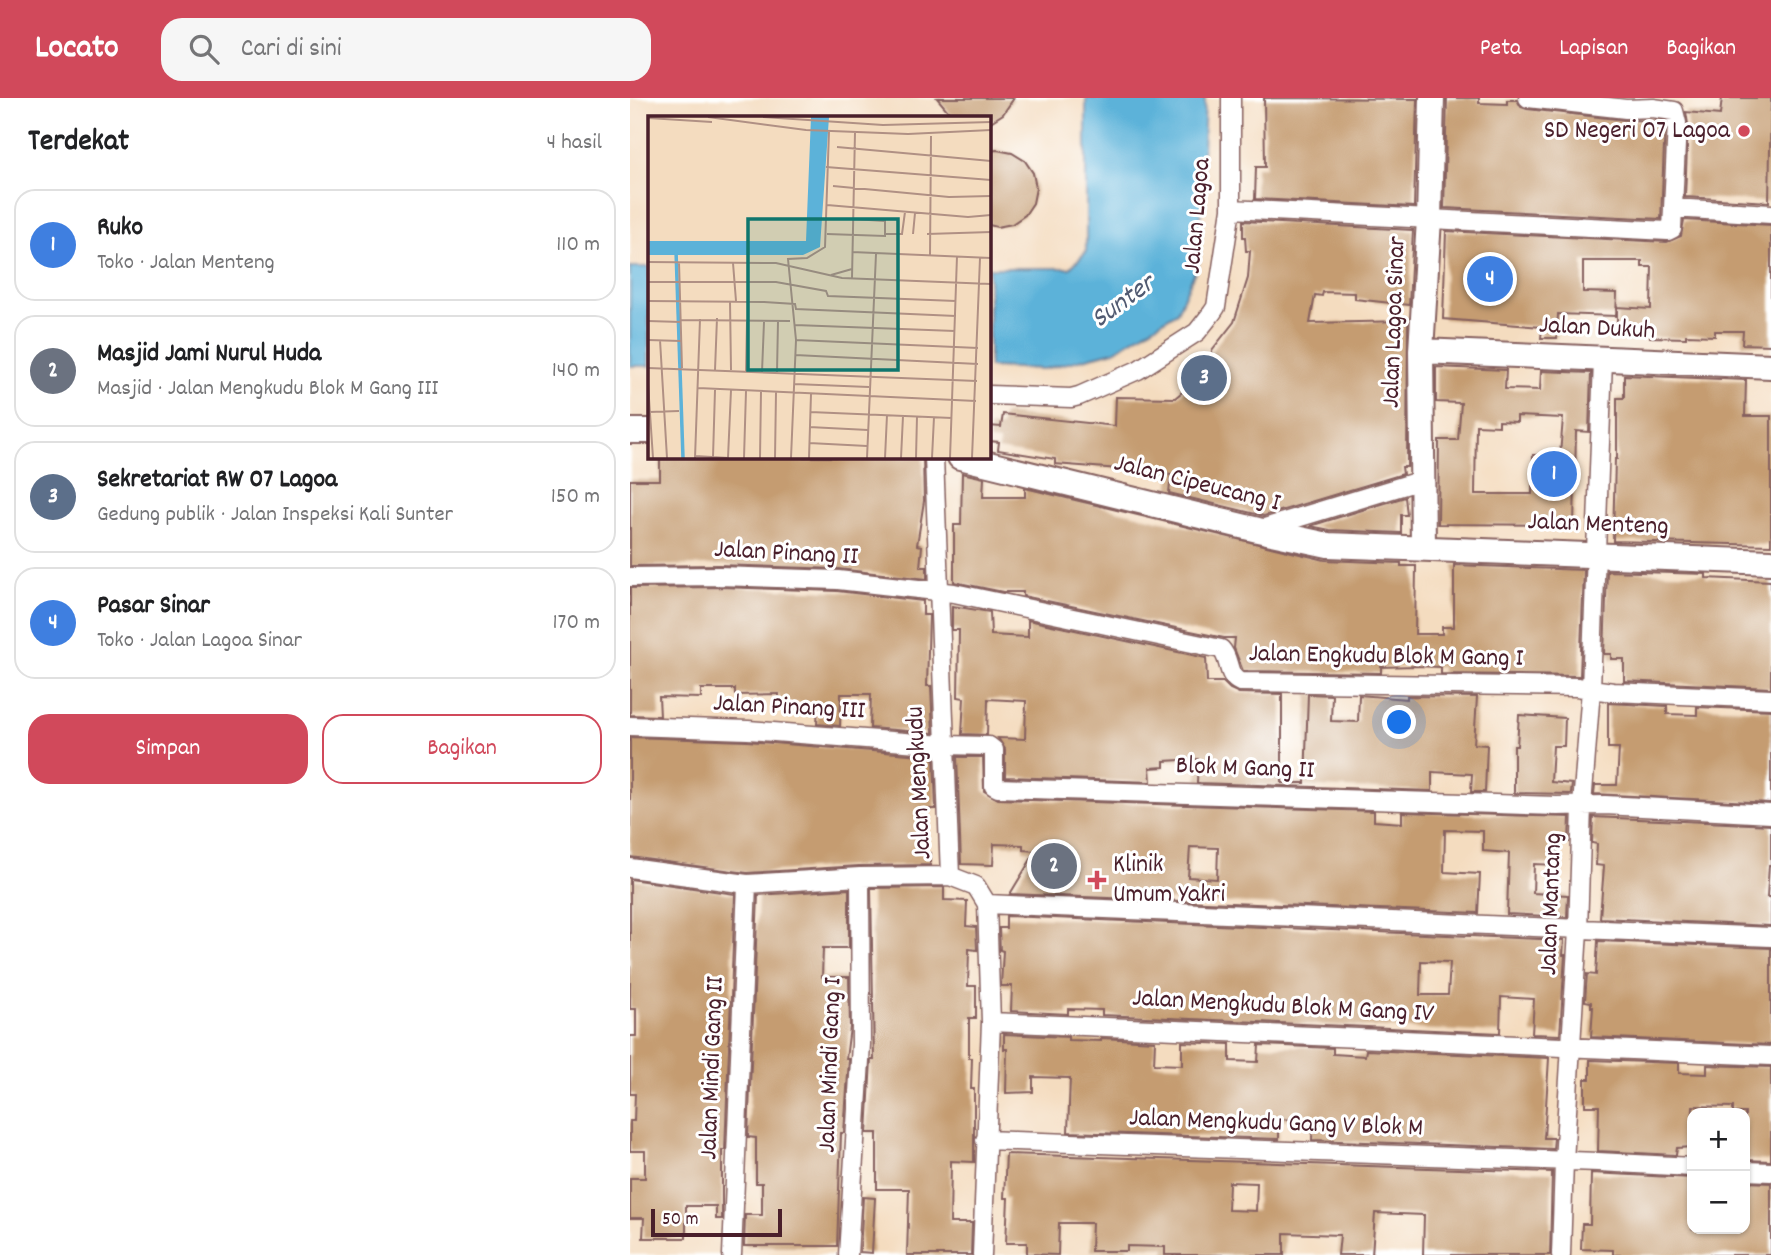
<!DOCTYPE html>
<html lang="id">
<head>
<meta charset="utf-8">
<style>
  body { margin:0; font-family:Dekko,sans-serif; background:#f6f6f6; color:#202124 }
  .controls { position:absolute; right:21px; bottom:21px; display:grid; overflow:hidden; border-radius:14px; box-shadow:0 2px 5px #0004 }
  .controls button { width:63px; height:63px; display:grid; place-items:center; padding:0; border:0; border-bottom:2px solid #e0e0e0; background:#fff; color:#202124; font:35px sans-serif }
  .scale { position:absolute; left:21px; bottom:18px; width:131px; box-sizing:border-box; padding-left:7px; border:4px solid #4a1f2b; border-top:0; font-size:19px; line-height:24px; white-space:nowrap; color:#4a1f2b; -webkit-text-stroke:5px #fff; paint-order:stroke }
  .you { position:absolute; left:770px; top:625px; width:24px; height:24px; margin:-18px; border:5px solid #fff; border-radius:50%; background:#1a73e8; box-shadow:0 0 0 10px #1a73e833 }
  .badge { display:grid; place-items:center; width:46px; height:46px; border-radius:50%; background:#d1495b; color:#fff; font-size:23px; font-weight:700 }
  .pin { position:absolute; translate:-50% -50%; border:4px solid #fff; box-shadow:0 2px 7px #0006 }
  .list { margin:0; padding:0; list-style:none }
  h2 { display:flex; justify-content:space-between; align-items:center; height:91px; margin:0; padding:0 28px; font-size:30px }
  h2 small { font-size:23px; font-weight:400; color:#757577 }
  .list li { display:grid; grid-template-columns:46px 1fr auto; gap:21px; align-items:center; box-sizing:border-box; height:112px; margin:0 14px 14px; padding:0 14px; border:2px solid #e0e0e0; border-radius:21px }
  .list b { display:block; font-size:26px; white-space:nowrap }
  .list p { margin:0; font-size:23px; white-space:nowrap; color:#757577 }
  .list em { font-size:23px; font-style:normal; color:#757577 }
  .actions { display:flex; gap:14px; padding:21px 28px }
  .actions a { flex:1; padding:16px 0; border:2px solid #d1495b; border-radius:21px; text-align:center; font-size:24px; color:#d1495b }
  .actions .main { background:#d1495b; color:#fff }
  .icon { flex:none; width:38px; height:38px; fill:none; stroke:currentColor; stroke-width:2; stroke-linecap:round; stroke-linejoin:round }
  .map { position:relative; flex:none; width:1141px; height:1157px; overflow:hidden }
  header { display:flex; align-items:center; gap:42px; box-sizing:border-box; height:98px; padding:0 35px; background:#d1495b; color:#fff }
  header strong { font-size:33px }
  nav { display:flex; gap:38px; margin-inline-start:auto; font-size:24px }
  .search { width:490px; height:63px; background:#f6f6f6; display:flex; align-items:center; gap:18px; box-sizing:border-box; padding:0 24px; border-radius:21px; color:#757577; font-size:26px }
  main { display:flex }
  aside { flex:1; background:#fff }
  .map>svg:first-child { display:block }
  .water { fill:#5cb2d9; stroke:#536882; stroke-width:2 }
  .building { fill:#c59c71; fill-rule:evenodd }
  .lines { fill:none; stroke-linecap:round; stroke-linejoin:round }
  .street-casing { stroke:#86615f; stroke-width:21 }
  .secondary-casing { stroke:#86615f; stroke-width:28 }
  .street { stroke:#fff; stroke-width:18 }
  .secondary { stroke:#fff; stroke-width:24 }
  .poi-dot { fill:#d1495b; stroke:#fff; stroke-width:2.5 }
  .labels { text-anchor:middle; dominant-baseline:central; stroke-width:6; stroke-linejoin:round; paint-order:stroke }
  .poi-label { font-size:26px; fill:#4a1f2b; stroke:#fff; text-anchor:end }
  .street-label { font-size:26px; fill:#4a1f2b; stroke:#fff }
  .water-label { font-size:28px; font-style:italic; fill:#515a71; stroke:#fff }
  .inset-river { fill:none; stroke:#5cb2d9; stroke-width:3.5 }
  .inset-road { fill:none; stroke:#b09084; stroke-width:2 }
  .view { fill:#0f766e; fill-opacity:0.15; stroke:#0f766e; stroke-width:3.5 }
  .inset-edge { fill:none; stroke:#4a1f2b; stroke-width:3.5 }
</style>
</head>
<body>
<header>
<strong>Locato</strong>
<div class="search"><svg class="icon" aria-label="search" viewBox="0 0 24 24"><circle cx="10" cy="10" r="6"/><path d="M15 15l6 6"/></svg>Cari di sini</div>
<nav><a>Peta</a><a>Lapisan</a><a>Bagikan</a></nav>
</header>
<main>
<aside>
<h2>Terdekat<small>4 hasil</small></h2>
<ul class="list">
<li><span class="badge" style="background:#3f7fe0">1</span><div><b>Ruko</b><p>Toko · Jalan Menteng</p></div><em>110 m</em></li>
<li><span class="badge" style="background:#6b7280">2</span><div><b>Masjid Jami Nurul Huda</b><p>Masjid · Jalan Mengkudu Blok M Gang III</p></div><em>140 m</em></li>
<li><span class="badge" style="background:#5c6f8a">3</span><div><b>Sekretariat RW 07 Lagoa</b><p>Gedung publik · Jalan Inspeksi Kali Sunter</p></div><em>150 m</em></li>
<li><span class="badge" style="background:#3f7fe0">4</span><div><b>Pasar Sinar</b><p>Toko · Jalan Lagoa Sinar</p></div><em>170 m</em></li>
</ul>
<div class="actions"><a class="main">Simpan</a><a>Bagikan</a></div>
</aside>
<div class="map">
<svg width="1141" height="1157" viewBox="0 0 1141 1157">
  <rect width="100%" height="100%" fill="#fff"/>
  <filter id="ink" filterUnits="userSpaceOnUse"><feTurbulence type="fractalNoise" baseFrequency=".0143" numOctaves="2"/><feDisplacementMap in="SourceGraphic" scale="14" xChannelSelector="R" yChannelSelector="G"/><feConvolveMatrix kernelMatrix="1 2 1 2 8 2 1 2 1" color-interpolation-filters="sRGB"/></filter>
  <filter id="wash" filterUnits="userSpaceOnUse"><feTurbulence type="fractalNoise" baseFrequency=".00686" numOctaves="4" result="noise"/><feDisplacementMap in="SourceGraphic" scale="28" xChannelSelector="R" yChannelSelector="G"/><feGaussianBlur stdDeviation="1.57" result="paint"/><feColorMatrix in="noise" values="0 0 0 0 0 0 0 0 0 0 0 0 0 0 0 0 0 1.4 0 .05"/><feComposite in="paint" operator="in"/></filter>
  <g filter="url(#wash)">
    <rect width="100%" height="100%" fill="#f4dcbf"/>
    <path class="water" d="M456,0h119l-6,164 -22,50 -63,39 -70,18 -55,-2v-99h81l16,-16z
      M0,169h19v99h-19z"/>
    <g id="blocks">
      <path class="building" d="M307,0h77l-11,16 -14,9v-6h-36z
        M634,0l153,1 -3,108 -159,-8 1,-32h9z
        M817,0h32v5l28,1v-4h10l4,7 6,2 98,11 40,1 -4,98 -217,-11z
        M1092,0h49l-2,104 -84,-5 3,-73 -2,-12 34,3z
        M367,52l15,3 13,8 8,12 3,15 -3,15 -8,12 -13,9 -15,3 -8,-2v-74z
        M1054,122l87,5v120l-29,-1 1,-13h-28v5l-29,-1v3l-36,-1v-5h-33v-25l34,2 1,-42h-10v-6h-59v31l34,1 -1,23 -58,-2 -1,24h-16l1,-11 -99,-8 3,-88 221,11 14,-6z
        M613,123l170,9 -4,75 -54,-6v-6l-32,-1 -1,4 -7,-1 -5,28 98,-2 -1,141v5h-5l1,7 -139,42 -95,-23 2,-18 -51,-6 -65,-5v-5l-57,-9 1,-8 -10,-1v-15l12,1 2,-13 112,12 1,-29 59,1 37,-31v-17l22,-28 14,-44 2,-27h-4l-1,-14h-2z
        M806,269l70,3 -1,19 35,1 1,-19 50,2 -2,59 -13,-1 -2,94 -136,-1 1,-84h19l3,-37 -25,-1zM887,318l46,2 -3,37h-27l-1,39h-57l1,-69 23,1v-5l18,1z
        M994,277l122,5 -1,36h26v129l-158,-4 2,-82h2v-61h7z
        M30,359h263l1,44 -7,44 5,1 -2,21h7v12l-89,-10 -119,-4 -89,1v-86h30z
        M332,375l22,5 -1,19h42v-9l300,72 76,3v3h15l-1,68h27v-7h12v-62l130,5 -4,106 -139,-2v-7l-26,-1 -34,1v6l-138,-2 -9,-23 1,-10h-11l-201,-42v-4h-20l-49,-10v-57h7z
        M775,399l2,18h-6v18l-71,-3 -20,-4z
        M977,473l99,3v4l65,3v107l-147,-7v-22h-13v-5h-7z
        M89,489l118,4 86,10v14h6l-2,71h4l2,47 -63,-5 1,-34h-30l-1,32 -23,-2 1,-21h-39v-9l-44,1v-6h-34v9l-42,-1 1,19 -30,-1v-127z
        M322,508l38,6 1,23 37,2v-17l178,38 1,24h16l7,7 9,4 43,1v89h23l3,-89 24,1 -1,26 27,1 1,-27 48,4v-3l70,1 -3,47 13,1 -2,47h-14l1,-18 -40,-2v19l-235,-8 1,-24 -34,2v6l-14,1 1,14 -146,-5v-28l-7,-11 27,1 1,-38 -38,-2 -1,36 -25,-1 2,-36 -6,-1 1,-67h-7z
        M978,605l59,3v8l30,1v-8l74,3v93l-177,-9 1,-9h22l2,-37h-11z
        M889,617l46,3 -1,28h-11l-2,36 21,2 -1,10 -57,-1v-47h3z
        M0,639l117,4 187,15 2,53h-17l-1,43 12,1v12l-71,1 -112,7 -117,-16z
        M327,659h26l1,34 14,8 376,12v10l28,2v-11l168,5 -1,25h-11l-1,23 -23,-1 -1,29 35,2 -1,22 -60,-3 2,-61 -26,-2v-20l-38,-1 -1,42 36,2 -2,39 -468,-19 26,-43 -13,-1v-5l-29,-1 -1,21 -32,-1zM560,749l28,1 -1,31 -29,-2z
        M963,719l178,8v40h-2l-2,32h4v29l-171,-8 4,-52 -8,-1 1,-21 -5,-1z
        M0,781l105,15 -10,256h-3v69h-6v-13h-30v32h-43l1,-20h-14v-40h15v-27h-15v-30h4l1,-27h-5v-58h6v-27h-6z
        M314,789v13l23,1 -1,25 10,1 1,23 -8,-1 -1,37h8v32h-7v40h3l-1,31h3v73l-23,-1 -1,62h22l-1,32h-64l2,-66h-32v-56h-10l4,-73h3l-3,-172z
        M219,791v59h-26l-1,29h27l1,50 -4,32h3l-5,74h-3l-4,113h-93l1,-31h17v-32h-6v-45l-8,-1 10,-242z
        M376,818l558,24 -1,15h2l-5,80 -28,-1 2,-35 -33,-2 -1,36 -398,-18v-5l-34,-1v5l-57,-3 1,-25h-11l2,-35 -3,-1 -1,-22h7zM791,863l29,1 -2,33h-28z
        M968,843l173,7v97l-180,-8 2,-30h-2v-5l-6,-1 2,-27 9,1z
        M374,936l64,3v3l33,1v-3l54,3 -1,23 28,1v-23l48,2v17l28,1 1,-17 74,3v6l32,2 1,-6 183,8 -5,80h10l-1,11 -241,-9 1,-19 -34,-2v20l-211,-7 2,-54 -37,-1v15l-27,1 1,-44h-3z
        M960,962l89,3v10l28,1v-9l64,2v94l-26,-1v-47h-12v-6l-40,-1 -1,41 -15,1 -1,7 -78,-4 1,-45h-14v-27h5z
        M376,1056l546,18 -2,83h-127l1,-40 -49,-2 -3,42h-34l2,-20 -56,-2v22h-119v-8l-38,-1v5h-36l1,-28h-33l-1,32 -31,-1v-11h-21l2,-45h-4zM599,1084l28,1 -1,28 -28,-1z
        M961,1075l101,5v51h53v-47l26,1v72h-158v-5l-32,-1 1,-25h8z
        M233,1099l12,1 -3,55 -12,-1z"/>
    </g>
  </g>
  <g filter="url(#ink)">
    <use href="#blocks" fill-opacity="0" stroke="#86615f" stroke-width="2"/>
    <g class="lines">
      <g class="street-casing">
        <path id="street" d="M1043,110l98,6
          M601,111l437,22 4,-2 5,-106 -3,-12 -21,-3 -27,1 -98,-11
          M359,297l82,3 8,-2 59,-26 59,-38 15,-19 4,-6 15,-98v-111
          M304,359l16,419 26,10 11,18 4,118 -9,233
          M631,431l161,-49
          M0,479l89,-1 119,4 116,13 267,56c10,10 5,27 19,33l337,5 36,5 158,7
          M0,628l118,4 196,15 45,1 5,4v36l4,2 559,18 48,-1 166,9
          M0,770l117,16 113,-7 90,-1
          M357,806l784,33
          M361,924l780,34
          M355,1042l613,22 94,5
          M1115,1073l26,1
          M102,1157l15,-371
          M218,1157l13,-211 -1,-167
          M931,1157l3,-94 14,-231 4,-124 9,-117 12,-329"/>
      </g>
      <g class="secondary-casing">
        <path id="secondary" d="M791,253l350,15
          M0,333h19
          M330,359l298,73 70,15 443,17
          M793,450l-2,-197 8,-132 3,-121"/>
      </g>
      <use href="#street" class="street"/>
      <use href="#secondary" class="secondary"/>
    </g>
  </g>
  <g class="poi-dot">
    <circle cx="1114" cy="33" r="7"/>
    <path d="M463.5 771.5h7v7h7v7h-7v7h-7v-7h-7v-7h7z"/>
  </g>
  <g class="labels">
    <g class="poi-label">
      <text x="1100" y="33">SD Negeri 07 Lagoa</text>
      <text x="483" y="767" text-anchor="start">Klinik<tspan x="483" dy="30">Umum Yakri</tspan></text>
    </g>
    <g class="street-label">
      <text transform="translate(568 118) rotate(-85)">Jalan Lagoa</text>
      <text transform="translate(765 224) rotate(-88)">Jalan Lagoa Sinar</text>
      <text transform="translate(967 231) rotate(3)">Jalan Dukuh</text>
      <text transform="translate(567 386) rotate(14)">Jalan Cipeucang I</text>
      <text transform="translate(968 427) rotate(2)">Jalan Menteng</text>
      <text transform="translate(156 456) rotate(3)">Jalan Pinang II</text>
      <text transform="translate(756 559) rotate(1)">Jalan Engkudu Blok M Gang I</text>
      <text transform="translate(159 610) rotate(3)">Jalan Pinang III</text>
      <text transform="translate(615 671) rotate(2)">Blok M Gang II</text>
      <text transform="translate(290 685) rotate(-93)">Jalan Mengkudu</text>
      <text transform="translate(922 806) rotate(-88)">Jalan Mantang</text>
      <text transform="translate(653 909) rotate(3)">Jalan Mengkudu Blok M Gang IV</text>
      <text transform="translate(201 967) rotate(-88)">Jalan Mindi Gang I</text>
      <text transform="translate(83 970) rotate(-88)">Jalan Mindi Gang II</text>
      <text transform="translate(646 1026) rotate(2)">Jalan Mengkudu Gang V Blok M</text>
    </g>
    <g class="water-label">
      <text transform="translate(494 205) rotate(-36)">Sunter</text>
    </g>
  </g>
  <g transform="translate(18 18)">
    <rect width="343" height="343" fill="#f4dcbf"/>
    <path d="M163,1h18l-9,130 -17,8h-155v-14h158z" fill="#5cb2d9"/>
    <path class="inset-river" d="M28,135l7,207"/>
    <path class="inset-road" d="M60,1l98,13 102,4 83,-4M115,1l120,8 108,-3M0,2l64,4M189,31l154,14M178,51l165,13M185,70l116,11 42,-1M179,89l141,12 23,-2M179,118l58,2v-15l-32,-2M237,118h17l3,-22M265,118l2,-21M279,118l64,-2M204,136l139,6M282,140l1,-120M0,146l128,1 66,15 149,6M31,146l3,106M85,147l3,38M183,159l21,-6M204,162l3,-146M0,166h128l50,9 2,5 128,5M0,185l116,1 31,2 1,5 160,7M82,185l1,69M33,204l109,1M0,205l33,1M147,209l160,6M0,224l33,1M12,224l7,118M148,224l182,8M147,239l183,9M0,252l329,13M67,254l2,-52M98,255l1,-51M114,256l2,-50M129,256l1,-51M0,268l5,74M146,268l75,3M50,272l278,13M1,296l30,-1M162,296l142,6M161,311l59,3M161,327l58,3M47,340l34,2M65,341l2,-67M47,342l5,-139M80,342l3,-68M96,342l2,-67M112,342l1,-67M127,342l1,-66M143,342l5,-118 -8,-81 19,-1 18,-11 4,-116M161,342l2,-64M219,342l9,-204M237,342l2,-43M253,342l2,-42M268,342l1,-42M284,342l2,-41M302,342l7,-202M324,342l8,-200"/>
    <path class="view" d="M100,103h150v151h-150z"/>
    <rect width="343" height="343" class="inset-edge"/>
  </g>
</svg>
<div class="controls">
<button>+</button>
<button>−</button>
</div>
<div class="scale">50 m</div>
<div class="you"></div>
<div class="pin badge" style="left:924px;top:376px;background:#3f7fe0">1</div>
<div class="pin badge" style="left:424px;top:768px;background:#6b7280">2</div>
<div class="pin badge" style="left:574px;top:280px;background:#5c6f8a">3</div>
<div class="pin badge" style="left:860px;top:181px;background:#3f7fe0">4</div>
</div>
</main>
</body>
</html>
